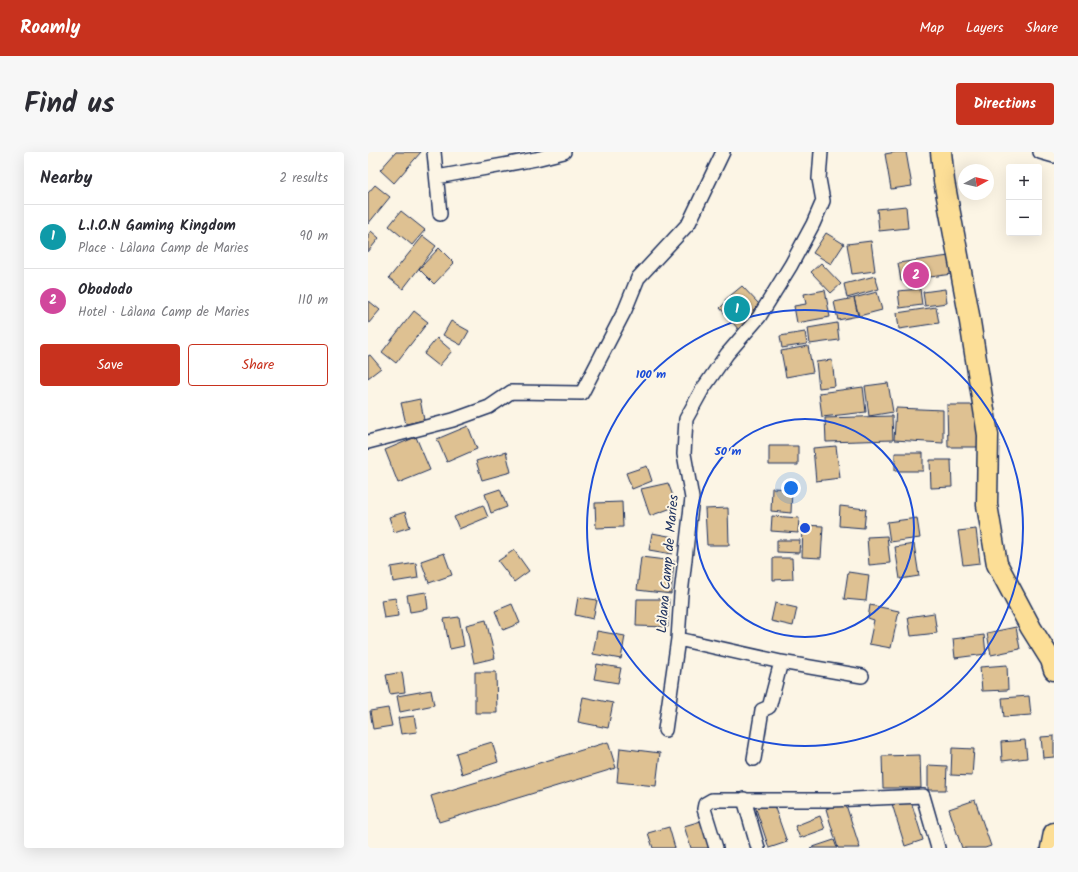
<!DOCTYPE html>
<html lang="en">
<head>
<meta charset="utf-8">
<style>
  body { margin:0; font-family:Kalam,sans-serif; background:#f7f7f7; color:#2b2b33 }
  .controls { position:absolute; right:12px; top:12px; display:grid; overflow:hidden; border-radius:4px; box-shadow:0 4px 16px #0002 }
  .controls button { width:36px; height:36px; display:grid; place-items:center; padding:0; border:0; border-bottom:1px solid #e1e1e2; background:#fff; color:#2b2b33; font:20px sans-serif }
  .compass { position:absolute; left:590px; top:12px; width:36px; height:36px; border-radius:50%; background:#fff; box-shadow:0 4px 16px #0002; rotate:82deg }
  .you { position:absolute; left:423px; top:336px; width:14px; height:14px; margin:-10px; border:3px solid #fff; border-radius:50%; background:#1a73e8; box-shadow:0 0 0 6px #1a73e833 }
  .badge { display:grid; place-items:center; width:26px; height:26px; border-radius:50%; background:#c8321e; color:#fff; font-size:13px; font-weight:700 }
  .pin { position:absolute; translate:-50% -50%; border:2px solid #fff; box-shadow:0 1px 4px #0006 }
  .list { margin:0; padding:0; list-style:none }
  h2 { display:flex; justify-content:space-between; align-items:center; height:52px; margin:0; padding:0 16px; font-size:17px }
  h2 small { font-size:13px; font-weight:400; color:#7c7c81 }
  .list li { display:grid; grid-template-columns:26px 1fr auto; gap:12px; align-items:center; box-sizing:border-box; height:64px; padding:0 16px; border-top:1px solid #e1e1e2 }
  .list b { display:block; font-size:15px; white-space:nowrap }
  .list p { margin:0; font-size:13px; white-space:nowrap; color:#7c7c81 }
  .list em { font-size:13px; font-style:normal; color:#7c7c81 }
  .actions { display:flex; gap:8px; padding:12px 16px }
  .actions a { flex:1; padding:9px 0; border:1px solid #c8321e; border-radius:4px; text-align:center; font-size:14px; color:#c8321e }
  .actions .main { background:#c8321e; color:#fff }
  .map { position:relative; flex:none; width:686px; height:696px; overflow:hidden; border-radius:4px }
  header { display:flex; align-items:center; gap:24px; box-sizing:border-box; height:56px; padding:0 20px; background:#c8321e; color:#fff }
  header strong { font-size:19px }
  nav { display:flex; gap:22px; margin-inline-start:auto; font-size:14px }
  .intro { display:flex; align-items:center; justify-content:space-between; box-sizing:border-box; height:96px; padding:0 24px }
  h1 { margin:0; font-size:28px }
  .button { padding:10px 18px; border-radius:4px; background:#c8321e; color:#fff; font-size:14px; font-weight:700 }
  main { display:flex; gap:24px; padding:0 24px }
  aside { flex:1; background:#fff; border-radius:4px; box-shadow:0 4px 16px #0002 }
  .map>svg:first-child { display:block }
  .building { fill:#dec192; stroke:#1b2f5e }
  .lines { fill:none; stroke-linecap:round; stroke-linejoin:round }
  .street-casing { stroke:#1b2f5e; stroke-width:16 }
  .primary-casing { stroke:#1b2f5e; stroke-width:23 }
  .street { stroke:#fcf5e5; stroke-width:13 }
  .primary { stroke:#fcde96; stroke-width:20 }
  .ring { fill:none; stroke:#1d4ed8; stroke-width:2 }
  .labels { text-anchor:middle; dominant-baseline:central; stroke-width:4; stroke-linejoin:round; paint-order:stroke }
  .street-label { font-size:14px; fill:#1b2f5e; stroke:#fcf5e5 }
  .centre { fill:#1d4ed8; stroke:#fcf5e5; stroke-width:2 }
  .ring-label { font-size:12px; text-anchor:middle; font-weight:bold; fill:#1d4ed8; stroke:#fcf5e5; stroke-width:4; stroke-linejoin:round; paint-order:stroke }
</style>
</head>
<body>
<header>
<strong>Roamly</strong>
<nav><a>Map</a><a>Layers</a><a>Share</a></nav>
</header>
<div class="intro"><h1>Find us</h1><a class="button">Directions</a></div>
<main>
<aside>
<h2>Nearby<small>2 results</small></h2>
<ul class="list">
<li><span class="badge" style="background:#0f9aa8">1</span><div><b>L.I.O.N Gaming Kingdom</b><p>Place · Làlana Camp de Maries</p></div><em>90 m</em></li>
<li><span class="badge" style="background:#d1479c">2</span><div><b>Obododo</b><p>Hotel · Làlana Camp de Maries</p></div><em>110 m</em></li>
</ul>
<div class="actions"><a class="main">Save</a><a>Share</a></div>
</aside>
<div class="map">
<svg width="686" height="696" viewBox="0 0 686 696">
  <rect width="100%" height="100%" fill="#fcf5e5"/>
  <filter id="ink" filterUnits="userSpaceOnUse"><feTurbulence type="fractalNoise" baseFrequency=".025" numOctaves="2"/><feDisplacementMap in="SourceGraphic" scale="8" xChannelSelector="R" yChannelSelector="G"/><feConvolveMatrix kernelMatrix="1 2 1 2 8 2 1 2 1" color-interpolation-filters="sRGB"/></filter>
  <g filter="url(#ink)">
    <path class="building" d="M28,0h25l-27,31 -14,-13z
      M528,0h10l6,34 -21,3 -6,-35z
      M7,33l15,12 -22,27v-31z
      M538,54l2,22 -29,3 -2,-22z
      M33,59l24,19 -13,15 -23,-19z
      M3,79l8,7 -11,14v-17z
      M458,81l18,11 -13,20 -18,-11z
      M55,84l13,10 -33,43 -14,-11z
      M503,89l4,30 -23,3 -5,-30z
      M71,96l15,15 -20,21 -15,-15z
      M581,104l3,18 -51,7 -3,-18z
      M453,111l20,21 -10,9 -20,-21z
      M507,124l4,13 -32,9 -3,-14z
      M374,134l17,18 -6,6 4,5 -18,15 -19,-22 6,-6 -1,-2z
      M552,137l2,16 -22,3 -2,-17z
      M577,137l2,14 -22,3 -2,-14z
      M457,138l5,27 -33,6 -3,-17 12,-2 -2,-10z
      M509,140l5,18 -23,6 -5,-18z
      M486,146l4,18 -20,4 -4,-18z
      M1,149l11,9 -12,14v-22z
      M568,155l3,16 -40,6 -2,-16z
      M46,159l14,11 -32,41 -14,-11z
      M83,169l18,10 -8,14 -18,-10z
      M469,171l2,17 -29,4 -2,-16z
      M437,180l2,12 -25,4 -2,-12z
      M69,186l15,13 -13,15 -15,-12z
      M440,194l5,26 -27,5 -5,-26z
      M2,203l11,13 -13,10v-22z
      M464,208l3,26 -16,2 -3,-26z
      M520,231l5,29 -24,4 -4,-30z
      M495,235l3,25 -44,5 -3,-24z
      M52,247l4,21 -18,4 -5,-21z
      M579,253h30l1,42h-30z
      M528,256l47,2v33l-49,-3z
      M524,264l1,24 -67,2 -1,-24z
      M100,274l9,23 -30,13 -10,-23z
      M48,285l14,33 -32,13 -13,-33z
      M401,294h29v19h-29z
      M468,294l4,32 -24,3 -3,-33z
      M138,300l5,20 -29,8 -6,-19z
      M527,301h28v18h-28z
      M562,308h21l1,27 -21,1z
      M279,314l5,15 -20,8 -6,-16z
      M300,331l9,23 -27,10 -9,-27z
      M404,336l20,1 -1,24 -20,-2z
      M132,337l7,18 -16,6 -6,-19z
      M254,350l1,25 -27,1 -1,-25z
      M115,353l5,12 -29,12 -5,-12z
      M472,354l26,3 -2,19 -25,-2z
      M360,356l1,37h-22l-2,-36z
      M37,360l5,15 -16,5 -5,-15z
      M404,364l27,2 -1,15 -27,-2z
      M549,366l3,20 -30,4 -3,-20z
      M435,373l20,1 -2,32 -19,-1z
      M608,377l4,34 -17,2 -5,-34z
      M284,381l22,4 -2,17 -23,-4z
      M519,384l3,27 -21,2 -2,-28z
      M409,388h23l-1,13 -22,-1z
      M546,392l5,32 -19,3 -5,-32z
      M146,398l15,21 -15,11 -16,-21z
      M76,401l8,22 -23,8 -8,-22z
      M273,405l33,4 -3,33 -34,-4z
      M405,406h19l1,21 -20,1z
      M48,411l2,15 -25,4 -2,-15z
      M480,420l21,3 -3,26 -22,-2z
      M58,440l2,17 -18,3 -3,-17z
      M210,445l19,3 -4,19 -18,-4z
      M28,446l2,18 -14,2 -3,-18z
      M269,447h32l-1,28 -32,-1z
      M407,451l22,5 -4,18 -22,-5z
      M144,452l8,19 -17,7 -8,-19z
      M502,453l29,6 -8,37 -22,-4 5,-24 -6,-2z
      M566,461l3,20 -26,3 -3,-19z
      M91,465l5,29 -14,3 -6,-30z
      M118,468l9,38 -21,5 -8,-38z
      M648,475l4,22 -29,6 -4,-22z
      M229,479l28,5 -4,23 -28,-5z
      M616,483l2,19 -31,4 -2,-19z
      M229,512l24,4 -3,15 -24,-4z
      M639,513l1,25 -26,1 -2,-24z
      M34,520l3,20 -15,2 -4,-19z
      M107,520h21l1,41h-22z
      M63,538l3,15 -34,7 -3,-16z
      M661,544l2,19 -27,2 -2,-19z
      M215,545l30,6 -5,25 -30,-6z
      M20,556l4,18 -19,3 -3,-18z
      M46,564l3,16 -16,2 -3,-16z
      M686,584v21l-11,1 -2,-21z
      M657,588l2,18 -25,3 -1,-19z
      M124,590l6,20 -36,12 -6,-21z
      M240,590l8,26 -177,54 -8,-26z
      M252,596l40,5 -4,33 -39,-4z
      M584,596l22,1 -2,27 -21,-1z
      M552,603l1,33h-38l-1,-32z
      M560,613l19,1 -1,24h-18z
      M542,646l13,42 -18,6 -13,-42z
      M404,648l15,42 -18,6 -14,-42z
      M607,648l16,46 -6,2h-23l-13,-39z
      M477,650l15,46h-22l-12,-39z
      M452,664l5,13 -25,9 -5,-12z
      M333,669l9,27h-19l-7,-22z
      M301,675l6,21h-22l-5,-15z
      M466,688l3,8h-27z"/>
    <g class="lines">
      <g class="street-casing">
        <path id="street" d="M66,0l6,62
          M672,0l14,4
          M69,25l99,-18 28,-7
          M0,290l85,-22 36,-13 22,-15 71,1 43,-83 13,-32 51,-55 34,-71
          M310,487l103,23 81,14
          M297,578l13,-91 3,-45 11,-96 -8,-44 2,-35 16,-29 25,-36 32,-37 32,-52 22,-41 10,-23 -4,-22 2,-27
          M386,607l8,-49 7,-3 1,-3 11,-42
          M376,647l14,49
          M348,696l-12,-39 1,-5 7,-4h119l92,-4 15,52"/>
      </g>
      <g class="primary-casing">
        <path id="primary" d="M573,0l3,29 24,128 20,126 -1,70 10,59 34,64 20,32 3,10
          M683,696l3,-15"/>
      </g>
      <use href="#street" class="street"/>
      <use href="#primary" class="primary"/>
    </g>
  </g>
  <g class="ring">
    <circle cx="437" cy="376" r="109"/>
    <circle cx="437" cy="376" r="218"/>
  </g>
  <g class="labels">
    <g class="street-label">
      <text transform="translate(300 412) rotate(-85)">Làlana Camp de Maries</text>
    </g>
  </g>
  <circle cx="437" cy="376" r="6" class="centre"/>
  <g class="ring-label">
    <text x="283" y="226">100 m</text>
    <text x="360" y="303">50 m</text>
  </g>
</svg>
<div class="controls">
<button>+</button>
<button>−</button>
</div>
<svg class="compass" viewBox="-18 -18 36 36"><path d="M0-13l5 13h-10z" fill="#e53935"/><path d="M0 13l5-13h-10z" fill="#7c7c81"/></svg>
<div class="you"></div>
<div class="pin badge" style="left:369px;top:157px;background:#0f9aa8">1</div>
<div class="pin badge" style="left:548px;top:123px;background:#d1479c">2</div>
</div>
</main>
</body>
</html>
